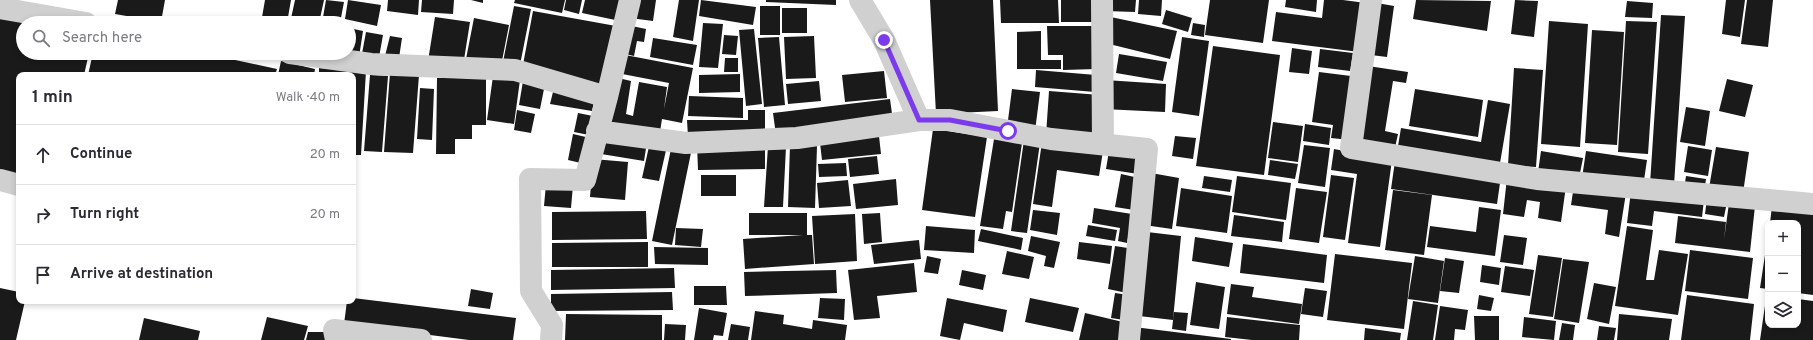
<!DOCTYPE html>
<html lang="en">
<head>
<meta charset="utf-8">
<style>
  body { margin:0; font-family:Overpass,sans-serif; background:#f7f7f7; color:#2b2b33 }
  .controls { position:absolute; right:12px; bottom:12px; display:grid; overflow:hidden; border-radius:8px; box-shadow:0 2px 6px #0003 }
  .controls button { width:36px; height:36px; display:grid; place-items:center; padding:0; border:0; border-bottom:1px solid #e1e1e2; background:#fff; color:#2b2b33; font:20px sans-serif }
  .stop { position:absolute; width:12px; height:12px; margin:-9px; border:3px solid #7c3aed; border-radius:50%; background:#fff }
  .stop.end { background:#7c3aed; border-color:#fff; box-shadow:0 1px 4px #0008 }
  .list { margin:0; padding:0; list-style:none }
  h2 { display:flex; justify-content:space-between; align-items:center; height:52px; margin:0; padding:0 16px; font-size:17px }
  h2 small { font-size:13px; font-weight:400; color:#7c7c81 }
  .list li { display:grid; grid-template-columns:26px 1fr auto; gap:12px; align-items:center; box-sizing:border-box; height:60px; padding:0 16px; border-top:1px solid #e1e1e2 }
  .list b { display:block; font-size:15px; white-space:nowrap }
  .list em { font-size:13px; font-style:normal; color:#7c7c81 }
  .icon { flex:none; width:22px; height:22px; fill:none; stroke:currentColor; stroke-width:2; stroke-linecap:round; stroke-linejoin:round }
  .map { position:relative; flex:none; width:1813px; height:340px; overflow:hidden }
  .search { position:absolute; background:#fff; box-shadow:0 2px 6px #0003; left:16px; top:16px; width:340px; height:44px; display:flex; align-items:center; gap:10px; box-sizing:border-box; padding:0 14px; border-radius:22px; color:#7c7c81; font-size:15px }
  .panel { position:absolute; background:#fff; box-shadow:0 2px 6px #0003; left:16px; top:72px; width:340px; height:232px; border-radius:8px }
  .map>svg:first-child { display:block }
  .building { fill:#1a1a1a }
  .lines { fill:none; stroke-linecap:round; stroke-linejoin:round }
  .minor { stroke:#d0d0d0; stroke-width:22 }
  .route { stroke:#7c3aed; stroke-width:5 }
</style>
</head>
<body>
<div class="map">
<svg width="1813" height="340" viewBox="0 0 1813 340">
  <rect width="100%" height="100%" fill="#fff"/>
  <path class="building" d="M118,0h47l-4,22 -46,-8z
    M265,0h26l-4,23h-26z
    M295,0h29l-5,23h-29z
    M326,0l18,2 -4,21h-18z
    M348,0l33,5 -4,21 -32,-7z
    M388,0h31l-1,15 -31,-4z
    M422,0h32l-1,14 -32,-2z
    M471,0h12v3z
    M515,0h50l-3,13 -48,-10z
    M566,0h16l-3,14 -15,-4z
    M585,0h39l-4,21 -38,-8z
    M633,0h23l-3,21 -23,-3z
    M679,0h20l-6,41 -20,-4z
    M701,0l55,7 -3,18 -54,-9z
    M766,0h70v5l-70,-3z
    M930,0h63l5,111 -62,3z
    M1000,0h58l1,23h-58z
    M1061,0h38v22h-38z
    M1105,0h31l-1,12 -30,-1z
    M1139,0h23l-1,16 -23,-2z
    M1210,0h59l-6,43 -58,-8z
    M1286,0h31l-1,12 -31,-5z
    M1324,0h19l23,3 -7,49 -87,-11 4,-29 46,6z
    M1416,0l75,1 -4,30 -74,-12z
    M1515,0l23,1 -4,36 -23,-3z
    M1726,0h19l-5,37 -18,-3z
    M1747,0h26l-5,47 -27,-3z
    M1627,1l26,2 -1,15 -27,-1z
    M1377,3l17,3 -7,51 -16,-2z
    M514,6l17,3 -11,56 -17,-3z
    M760,6h20v29h-20z
    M782,8h25v25h-25z
    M1166,10l26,8 -4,14 -26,-8z
    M533,11l83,15 -14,66 -80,-22z
    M1661,15l24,1 -11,169 -24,-1z
    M0,16l23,7v30h66l-5,22h-65v100l-19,-5z
    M1106,16l71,15 -7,28 -65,-16z
    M435,17l35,5 -7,44 -35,-5z
    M474,18l35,7 -8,41 -35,-7z
    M1549,21l39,3 -8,123 -39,-3z
    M1626,21l31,1 -9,132 -30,-2z
    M703,23l20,1 -5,44 -19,-1z
    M1193,23l12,2 -1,12 -13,-2z
    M627,25l19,4 -2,13 -7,-1 -3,15 -13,-3z
    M1047,26h47l2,43 -33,1v-15h-15z
    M349,28l14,3 -4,26 -10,-4z
    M754,29l8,75 -16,2 -7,-76z
    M1592,30l32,2 -7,113 -32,-2z
    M1041,31v29h20v9h-44v-37z
    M366,32l17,3 -5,28 -17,-4z
    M724,35l14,1 -2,19 -14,-1z
    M390,36l12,2 -3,20 -14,-2z
    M814,36l2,42 -30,1 -2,-42z
    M779,37l6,68 -21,2 -6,-69z
    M1182,37l27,4 -10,75 -27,-4z
    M653,38l44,7 -4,20 -43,-8z
    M1213,46l67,9 -16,120 -68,-9z
    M1292,48l20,3 -3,23 -20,-2z
    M1320,49l33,4 -3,18 -32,-4z
    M93,53h110l74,16 -2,6h-187z
    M620,54l73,14 -11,55 -20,-4 -3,19 -54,-10 9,-51 17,4 -5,33 7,2 6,-34 28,5 -3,22 5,-26 -52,-10z
    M1119,54l48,8 -4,19 -47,-8z
    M725,58h13v14h-14z
    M281,61l34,8 -1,6h-36z
    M1368,66l40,6 -2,11 -13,-2 -8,50 13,3 -4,18 -40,-7z
    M319,68l47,3 -5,84h-8v-80h-34z
    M1514,68l29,2 -7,97 -28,-2z
    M1036,70l60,5 -1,17 -60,-5z
    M884,71l3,27 -42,4 -3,-27z
    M1319,72l40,5 -9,63 -19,-2 2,-13 -21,-3z
    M390,73l29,2 -6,78 -29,-1z
    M740,74v18l-41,1v-18z
    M370,75l18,1 -6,76 -18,-1z
    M493,76l27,4 -6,44 -27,-4z
    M437,78h49v47h-14v14h-17v15h-19z
    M1727,79l26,6 -8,32 -26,-6z
    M1105,80l61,4 -1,28 -62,-3z
    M523,81l22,3 -5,25 -21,-4z
    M819,81l2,20 -33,3 -2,-20z
    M420,88l14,1 -2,51 -15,-1z
    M554,88l41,9 -3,14 -42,-7z
    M1012,89l28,3 -5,39 -28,-3z
    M1415,89l68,11 -5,37 -69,-11z
    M1049,91l51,4 -3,44 -51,-4z
    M689,96l54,2v20l-55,-2z
    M890,99l3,22 -117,14 -3,-22z
    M1488,100l22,4 -11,65 -102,-17 4,-24 80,14z
    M1686,107l24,4 -5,35 -25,-4z
    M517,110l18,4 -4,19 -17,-3z
    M748,110h17v27h-77l-1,-17h61z
    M578,113l15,3 -4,19 -15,-3z
    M1273,122l30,4 -5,36 -30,-4z
    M1305,124l26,4 -2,17 -26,-4z
    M933,129l54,8 -12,80 -53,-7z
    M573,134l17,4 -5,26 -17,-4z
    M598,134l49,8 -3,19 -49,-8z
    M879,136l2,18 -59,6 -2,-17z
    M1175,136l21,2 -3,21 -21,-3z
    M994,139l28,4 -10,69 -6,-1 -3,18 -23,-3z
    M1024,140l16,3 -13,90 -16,-2z
    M650,142l17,4 -8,35 -17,-3z
    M1042,142l61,9 -4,25 -42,-6 -5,37 -19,-3z
    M672,144l20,4 -20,97 -20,-4z
    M765,144v25l-67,1 -1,-25z
    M790,145l27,1 -2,62 -27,-1z
    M1304,145l26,3 -5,39 -27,-4z
    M768,146l18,1 -3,60h-19z
    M1688,146l24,4 -4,26 -24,-4z
    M1716,147l33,5 -6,41 -34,-5z
    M1334,149l58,11 -12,87 -32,-4 9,-69 -26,-4z
    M1109,151l32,4 -3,19 -32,-5z
    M1541,151l42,7 -4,20 -41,-6z
    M1586,151l61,9 -4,27 -61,-9z
    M877,156l2,18 -29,3 -2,-18z
    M593,159l35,3 -3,38 -35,-3z
    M1270,160l28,4 -3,15 -27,-4z
    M1395,161l106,15 -4,28 -106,-15z
    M846,163l1,13 -28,1 -1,-13z
    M1151,173l28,5 -7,51 -28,-4z
    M1121,174l18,4 -5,32 -19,-3z
    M701,175h35v21h-35z
    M1331,175l23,3 -9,62 -22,-3z
    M1204,176l28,4 -2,12 -28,-4z
    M1237,176l54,7 -5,37 -54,-8z
    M1686,176l20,3 -2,13 -20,-3z
    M1507,178l59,8 -5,36 -23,-4 2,-16 -13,-2 -3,17 -21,-3z
    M896,179l2,26 -42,4 -3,-25z
    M848,180l3,26 -32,2 -2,-25z
    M546,184l27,1 -2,23 -27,-2z
    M1574,185l52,8 -7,44 -14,-3 3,-24 -37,-5z
    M1181,188l51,8 -5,37 -51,-7z
    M1296,188l31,4 -8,51 -30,-4z
    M1393,190l39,5 -8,60 -39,-5z
    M1631,191l73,9 -2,17 -48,-6 -2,15 -25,-3z
    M1707,199l20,3 -3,15 -19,-3z
    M1729,203l26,3 -5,46 -75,-9 3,-27 48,6 -2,18z
    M1772,206l41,3v86l-15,-2v-70h-28z
    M1479,207l22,3 -6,46 -68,-9 3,-21 46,6z
    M1094,208l38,6 -5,29 -9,-2 2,-13 -28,-5z
    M1033,210l27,3 -3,22 -27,-5z
    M646,211l1,28 -95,1v-28z
    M749,213h58v22h5l2,29 -69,5 -2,-30 60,-4h-54z
    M880,213l2,29 -18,2 -2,-30z
    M855,214l2,47 -42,3 -3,-48z
    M1234,215l50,7 -2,20 -51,-6z
    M1088,225l29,5 -2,11 -29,-5z
    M926,226l49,4 -1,23 -50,-3z
    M1627,226l26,4 -7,50h8l5,-30 29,4 -10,61 -63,-9z
    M676,228l27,1 -2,18 -26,-2z
    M981,229l42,9 -2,12 -43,-9z
    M1147,232l34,4 -8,84 -34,-4z
    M1504,235l23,3 -4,27 -23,-3z
    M1031,236l29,6 -6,26 -10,-2 2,-10 -18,-5z
    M1195,237l38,6 -4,24 -37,-6z
    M919,240l2,19 -47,5 -3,-19z
    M648,242v25h-96v-24z
    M1079,242l33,4 -2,18 -33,-5z
    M1767,242h1v47l-8,-1z
    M1243,244l84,11 -3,28 -84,-10z
    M1115,246l19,3 -7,44 -19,-4z
    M654,247l54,1v17l-53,-1z
    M1690,250l63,8 -5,41 -63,-8z
    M1007,251l27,6 -5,22 -27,-5z
    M1335,254l77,9 -8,66 -77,-9z
    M1538,255l24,3 -9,59 -24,-3z
    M927,256l14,3 -3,15 -14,-2z
    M1415,256l29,5 -6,42 -30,-4z
    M1445,258l19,3 -5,32 -19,-2z
    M1563,259l26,3 -10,61 -25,-4z
    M914,263l3,29 -40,4 3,22 -26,2 -6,-50z
    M1482,265l19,3 -2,17 -19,-3z
    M1505,266l29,4 -4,26 -29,-4z
    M674,268l1,20 -124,2v-20z
    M836,270l1,23 -92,3 -1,-24z
    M962,270l24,5 -3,15 -24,-5z
    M1196,282l29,5 -6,42 -29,-4z
    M1594,283l22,4 -7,37 -22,-5z
    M1231,284l23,3 -2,10 50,7 -3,20 -72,-10z
    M694,286h32l1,19h-33z
    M0,288l19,4v9h6l-9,39h-16z
    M1305,288l22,3 -4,26 -22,-3z
    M471,289l22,4 -3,16 -22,-3z
    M672,292l1,18 -122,1v-17z
    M1767,292l1,33h30v-26l15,2v39h-53z
    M1115,293l13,2 -4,25 -13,-2z
    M1479,295l15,3 -3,13 -14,-2z
    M1687,295l67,9 -4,36h-69z
    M353,298l163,20 -3,22h-44l-125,-16 3,-23h6z
    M820,298l25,1 -1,21 -26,-2z
    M947,298l60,12 -4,22 -39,-9 -4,17 -20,-4z
    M1030,298l49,10 -6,24 -48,-10z
    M1413,301l25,4 -5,35h-26z
    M1440,306l28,4 -3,20 -10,-1 -1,11h-19z
    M699,308l28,5 -4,23 -9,-1 -1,5h-19z
    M755,311l29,4 -1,9 29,5 1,-9 34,5 -2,15h-94z
    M1174,312l14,1 -2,18 -14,-2z
    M1085,313l38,9 -4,18h-40z
    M566,314l96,1v25h-97z
    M1619,314l53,5 -3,21h-52z
    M1474,316h25v24h-24z
    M267,317l41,9 -4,14h-43z
    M1227,317l73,8 -1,15h-47l-27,-3z
    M1524,317l32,4 -2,19 -32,-3z
    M144,318l56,13 -2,9h-59z
    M1562,323l13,2 -2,15h-14z
    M665,324l21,1 -1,15h-21z
    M731,324l19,3 -2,13h-20z
    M1599,326l17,2 -2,12h-17z
    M1134,327l97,12v1h-99z
    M1365,328l36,5 -1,7h-36z
    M308,332h22l1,8h-25z"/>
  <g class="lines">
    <path class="minor" d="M860,0l24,40 35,80h31l101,19 96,10 -18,191
      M1102,0l1,144
      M1371,0l-20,148 186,31 276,25
      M0,8l86,15
      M290,53l81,11 144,6 92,27
      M597,131l89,12 111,-5 122,-18
      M0,180l19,5
      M336,340l-2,-10 87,10
      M551,340l1,-15 -21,-34 -1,-112 55,1 22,-83 23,-97"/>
  </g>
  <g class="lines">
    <path class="route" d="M884,40l35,80h31l58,11"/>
  </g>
</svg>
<div class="controls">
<button>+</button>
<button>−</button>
<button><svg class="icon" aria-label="layers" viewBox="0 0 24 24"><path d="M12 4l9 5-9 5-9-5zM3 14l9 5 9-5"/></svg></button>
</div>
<div class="stop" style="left:1008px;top:131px"></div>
<div class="stop end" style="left:884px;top:40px"></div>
<div class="search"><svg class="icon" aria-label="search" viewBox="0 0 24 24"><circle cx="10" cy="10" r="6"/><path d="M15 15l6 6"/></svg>Search here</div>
<section class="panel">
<h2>1 min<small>Walk · 40 m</small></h2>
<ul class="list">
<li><svg class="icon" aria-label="ahead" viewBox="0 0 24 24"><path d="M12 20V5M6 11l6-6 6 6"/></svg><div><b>Continue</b></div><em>20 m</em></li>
<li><svg class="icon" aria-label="right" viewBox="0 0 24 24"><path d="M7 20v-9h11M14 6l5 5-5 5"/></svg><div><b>Turn right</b></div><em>20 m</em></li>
<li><svg class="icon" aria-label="arrive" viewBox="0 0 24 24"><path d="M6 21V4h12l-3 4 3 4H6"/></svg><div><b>Arrive at destination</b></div></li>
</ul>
</section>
</div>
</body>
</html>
